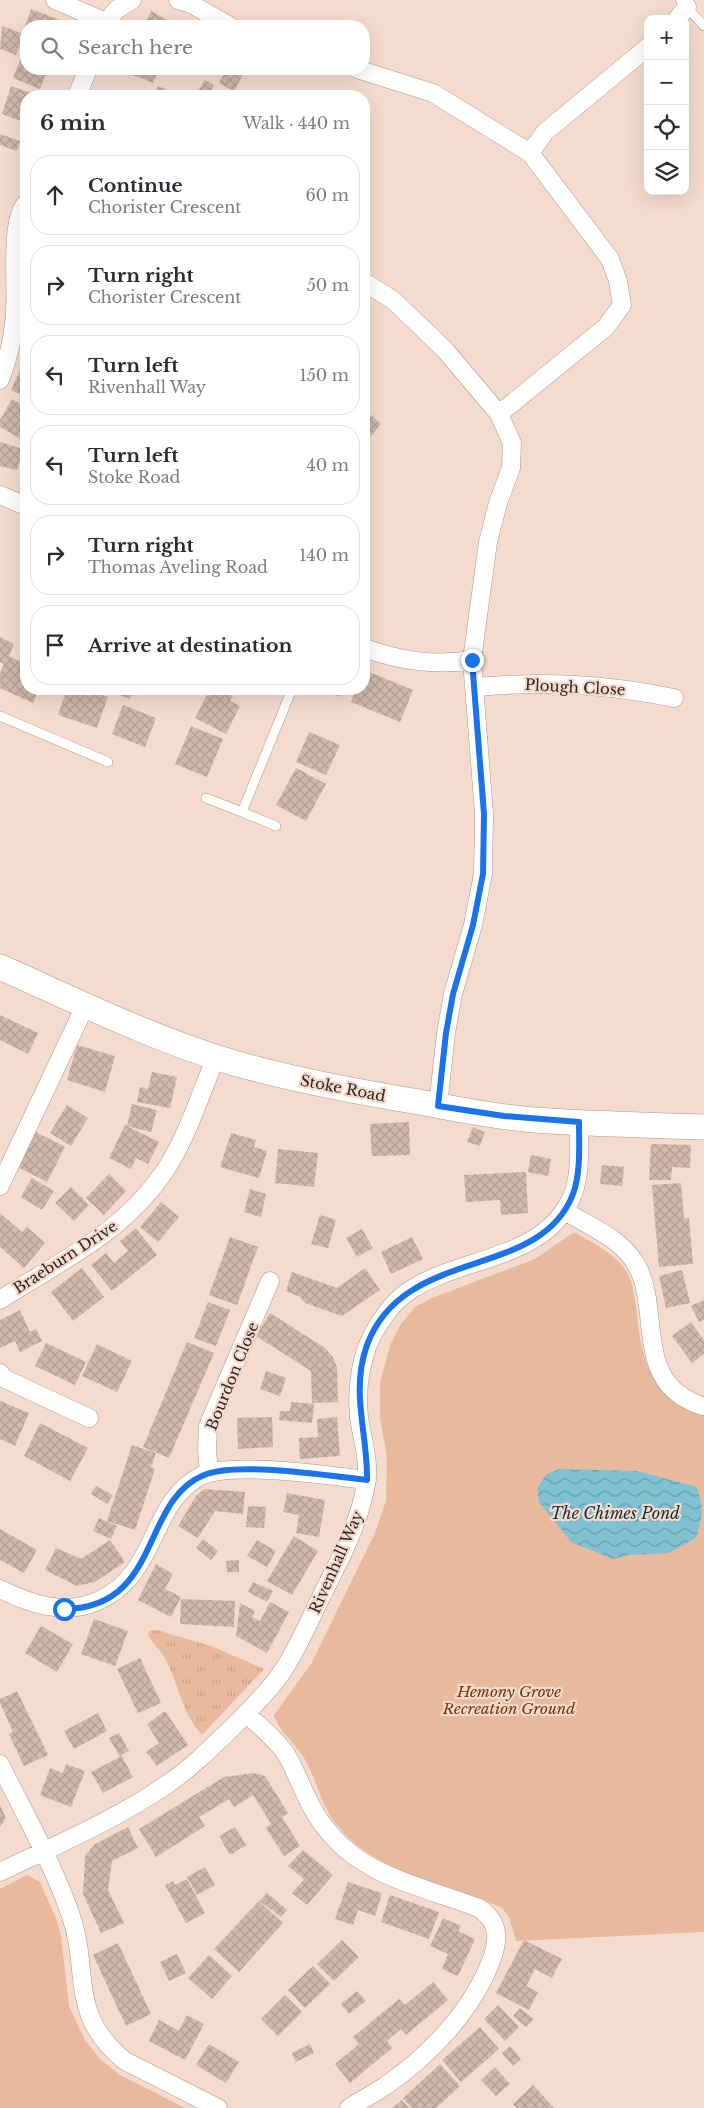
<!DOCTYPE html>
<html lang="en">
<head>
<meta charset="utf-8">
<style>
  body { margin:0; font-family:"Libre Baskerville",serif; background:#f2f2f3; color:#2b2b33 }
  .controls { position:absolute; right:15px; top:15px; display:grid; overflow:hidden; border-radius:10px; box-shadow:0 5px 20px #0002 }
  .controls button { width:45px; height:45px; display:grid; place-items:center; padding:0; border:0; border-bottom:1px solid #e1e1e2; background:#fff; color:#2b2b33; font:25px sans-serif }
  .stop { position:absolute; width:15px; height:15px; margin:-11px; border:4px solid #1a73e8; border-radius:50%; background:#fff }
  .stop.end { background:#1a73e8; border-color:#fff; box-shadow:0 1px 5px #0008 }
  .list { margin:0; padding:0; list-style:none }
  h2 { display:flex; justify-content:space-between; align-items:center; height:65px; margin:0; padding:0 20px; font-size:21px }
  h2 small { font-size:16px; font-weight:400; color:#7c7c81 }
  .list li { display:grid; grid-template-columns:32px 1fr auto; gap:15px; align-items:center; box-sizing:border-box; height:80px; margin:0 10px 10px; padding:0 10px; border:1px solid #e1e1e2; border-radius:20px }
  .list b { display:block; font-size:19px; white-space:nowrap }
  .list p { margin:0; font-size:16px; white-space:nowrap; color:#7c7c81 }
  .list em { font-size:16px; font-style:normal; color:#7c7c81 }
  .icon { flex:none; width:28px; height:28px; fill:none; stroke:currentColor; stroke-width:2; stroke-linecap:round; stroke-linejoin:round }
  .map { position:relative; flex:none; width:704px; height:2108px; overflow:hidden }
  .search { position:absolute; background:#fff; box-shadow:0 5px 20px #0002; left:20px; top:20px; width:350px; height:55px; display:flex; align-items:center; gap:12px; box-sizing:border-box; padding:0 18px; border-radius:20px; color:#7c7c81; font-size:19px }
  .panel { position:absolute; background:#fff; box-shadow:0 5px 20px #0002; left:20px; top:90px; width:350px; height:605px; border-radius:20px }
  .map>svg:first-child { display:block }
  .grass { fill:url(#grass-tufts) }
  .park { fill:#e9b99d }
  .water { fill:url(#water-waves) }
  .building { fill:url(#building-cross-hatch) }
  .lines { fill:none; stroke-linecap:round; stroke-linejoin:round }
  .lane-casing { stroke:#ad9689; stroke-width:10 }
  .street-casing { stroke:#ad9689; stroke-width:19 }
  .secondary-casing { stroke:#ad9689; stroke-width:26 }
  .lane { stroke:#fff; stroke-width:9 }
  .street { stroke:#fff; stroke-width:18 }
  .secondary { stroke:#fff; stroke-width:25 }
  .route { stroke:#1a73e8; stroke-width:6 }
  .labels { text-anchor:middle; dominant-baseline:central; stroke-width:4.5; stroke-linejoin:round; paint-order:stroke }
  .street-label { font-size:15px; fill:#2f2621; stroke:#f4dbcd }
  .park-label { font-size:15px; font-style:italic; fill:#723505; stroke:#f4dbcd }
  .water-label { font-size:16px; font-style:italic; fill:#103139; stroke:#f4dbcd }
</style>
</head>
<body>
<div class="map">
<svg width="704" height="2108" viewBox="0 0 704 2108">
  <defs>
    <pattern id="grass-tufts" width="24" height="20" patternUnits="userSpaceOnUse" patternTransform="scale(1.25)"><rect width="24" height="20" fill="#e9b99d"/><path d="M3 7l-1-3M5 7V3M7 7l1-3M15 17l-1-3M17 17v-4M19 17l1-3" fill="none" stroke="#c89f87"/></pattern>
    <pattern id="water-waves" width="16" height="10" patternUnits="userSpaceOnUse" patternTransform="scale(1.25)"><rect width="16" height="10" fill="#80c1d3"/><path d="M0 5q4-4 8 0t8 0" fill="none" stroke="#699dab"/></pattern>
    <pattern id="building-cross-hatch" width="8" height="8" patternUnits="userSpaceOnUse" patternTransform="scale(1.25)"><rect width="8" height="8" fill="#d0b8ab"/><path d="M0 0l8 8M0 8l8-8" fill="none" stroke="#b39e93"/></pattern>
  </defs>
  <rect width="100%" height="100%" fill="#f4dbcd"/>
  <path class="grass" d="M157,1630l54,16 53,23 -62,66c-20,-22 -23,-49 -36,-75 -4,-10 -15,-16 -18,-26l2,-3z"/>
  <path class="park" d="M574,1232c17,10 41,21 52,39 8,13 9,29 11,44 5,46 16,88 67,100v517l-188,9 -7,-24 -7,-9c-55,-27 -131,-34 -169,-88 -12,-17 -17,-40 -27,-59 -9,-17 -26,-27 -32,-46l37,-51 64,-131 11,-32 1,-43 -7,-40v-36l11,-39 10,-19 14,-17 17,-9 103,-39z
    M27,1875l13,7 17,39 4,14 8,71 16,34 15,19 20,16 65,33h-185v-219z"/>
  <path class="water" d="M560,1469l77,2 60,16c7,22 6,28 -1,51l-27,15 -40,2 -16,4 -42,-17 -32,-40 -2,-14 10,-14z"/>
  <path class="building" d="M31,9l34,13 -2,4h-37v8l-3,-1z
    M151,11l28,15h-35z
    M2,26l22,8 -8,21 -16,-6z
    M24,50l2,19h22l-8,20 -27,-11z
    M127,69h32l-6,14 -28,-11z
    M227,69h19l-12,22 -15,-8z
    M205,80l9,5 -6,11h-13z
    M11,86l29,10h-14v27l-24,-9z
    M158,86l24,10h-28z
    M0,134l20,7 -3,10 -17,-6z
    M20,370l6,3v24l-15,-7z
    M12,399l14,8v27l-3,6 -23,-13v-7z
    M364,409l17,15 -17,20z
    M0,442l23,7 -6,21 -17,-4z
    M0,637l14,7 -5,12 17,8v25h13l-6,14 -33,-15v-15l4,-9 -4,-2z
    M364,670l49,20 -13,32 -49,-20 5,-13h8z
    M67,689h18l23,8 -11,31 -39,-13z
    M111,689h23l-4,10 -20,-7z
    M210,689l25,2 -5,10 10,5 -14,28 -31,-16z
    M322,689h21l-3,8z
    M123,705l33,13 -11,29 -33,-13z
    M191,726l32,13 -16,38 -32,-13z
    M309,732l31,13 -14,30 -30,-13z
    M296,768l30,16 -20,37 -30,-16z
    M0,1015l38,18 -10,21 -28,-14z
    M77,1045l38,11 -10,36 -38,-12z
    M152,1072l25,5 -7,31 -33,-6 3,-15 8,2z
    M132,1104l25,6 -6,22 -24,-6z
    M67,1105l21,13 -17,28 -21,-13z
    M409,1122l1,33 -38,1 -2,-32z
    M125,1125l34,17 -11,22 -12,-6 -5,11 -22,-11z
    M473,1127l12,5 -5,14 -13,-4z
    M34,1131l31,16 -18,35 -31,-16z
    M231,1133l25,7 -2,7 13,4 -8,27 -39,-11z
    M651,1144l40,1 -1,23 -18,-1 -1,13h-22z
    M278,1149l40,4 -4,34 -39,-4z
    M531,1155l20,4 -3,17 -20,-4z
    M602,1165l22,2 -2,19 -22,-2z
    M526,1172l2,41 -27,2 -1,-15 -34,2 -2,-27z
    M109,1174l17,17 -22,24 -18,-17z
    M32,1178l22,13 -12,19 -21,-13z
    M681,1183l3,35h5l4,46 -34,3 -7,-82z
    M71,1187l18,18 -15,16 -19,-18z
    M250,1189l16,5 -5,23 -17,-5z
    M161,1202l18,15 -21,25 -18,-15z
    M0,1213l22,19 5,-5 18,16 -21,25 -24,-21z
    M320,1215l16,5 -8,28 -17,-4z
    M136,1228l21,27 -45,36 -21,-26 15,-12 8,10 14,-12 -8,-10z
    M362,1229l11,19 -16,9 -11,-19z
    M230,1237l28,10 -21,58 -28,-10z
    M412,1237l11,22 -32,15 -10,-22z
    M82,1268l22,29 -31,24 -22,-29z
    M365,1268l15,22 -38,26 -37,-13 -5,-6 -14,-6 6,-19 45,16z
    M682,1270l8,33 -24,5 -7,-32z
    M704,1300v20l-5,2 -8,-16z
    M208,1302l22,8 -14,36 -22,-8z
    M20,1310l10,22 6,-3 6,12 -22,11 -5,-11 -15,7v-28z
    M270,1313l55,35 8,9 4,11 1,34 -26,1 -1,-32 -55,-35z
    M691,1322l13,18v14l-12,9 -20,-27z
    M187,1342l27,11 -45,105 -26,-11z
    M46,1343l40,19 -11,23 -40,-19z
    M97,1344l35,17 -15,31 -35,-16z
    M266,1371l20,7 -6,18 -20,-7z
    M0,1401l29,12 -14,33 -15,-7z
    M291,1402l23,2 -2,19 -33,-3 1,-9h10z
    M272,1417l1,30 -35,2 -1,-31z
    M337,1417l3,39 -40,3 -1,-21 19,-1 -1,-18z
    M40,1423l48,25 -18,33 -46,-25z
    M132,1445l24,8 -5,14 4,2 -20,61 -28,-9z
    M96,1486l17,9 -6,9 -16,-10z
    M204,1489l41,3 -2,22 -28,-3 -17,27 -20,-12 18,-30z
    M287,1493l38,7 -6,37 -23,-4 3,-18 -16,-3z
    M248,1506l18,1 -2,21 -18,-1z
    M99,1518l18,8 -6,13 -18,-8z
    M0,1529l37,21 -13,23 -24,-13z
    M294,1536l24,15 -26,44 -25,-14z
    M203,1539l15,12 -7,9 -15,-12z
    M110,1540l15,22 -30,20 -18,4 -32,-16 11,-22 25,11z
    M257,1540l19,11 -9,16 -20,-11z
    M239,1560v12h-12l-1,-11z
    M156,1564l17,10 -8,15 16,8 -10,20 -33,-17z
    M253,1582l20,9 -6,11 -19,-10z
    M181,1599l54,2 -1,26 -54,-3z
    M270,1602l19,10 -22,41 -31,-17 4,-33 15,8 -3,6 8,4z
    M94,1619l34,12 -13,35 -34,-12z
    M41,1626l32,18 -16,28 -32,-19z
    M140,1658l21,45 -23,10 -21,-44z
    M17,1691l31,64 -24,11 -15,-32 4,-2 -13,-29v-4z
    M165,1711l23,34 -31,21 -11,-14 13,-9 -12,-19z
    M98,1713l9,18 -33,18 -10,-18z
    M119,1733l10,18 -8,4 12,22 -30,16 -12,-21 29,-15 -11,-19z
    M66,1764l19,7 -14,36 -31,-12 10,-27 13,5z
    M254,1773l11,3 23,37 -6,4 18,29 -16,10 -18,-28 5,-4 -18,-29 -19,12 -5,-8 -30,18 6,9 -49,31 -17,-28 85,-52z
    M0,1805l6,13 -6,9z
    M128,1827l10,21 -26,13 -4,29 16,33 -23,10 -18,-39 2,-38 10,-12z
    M235,1827l11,18 -16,10 -11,-19z
    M303,1850l30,25 -26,30 -15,-12 12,-14 -16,-13z
    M205,1867l10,18 -18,10 -10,-18z
    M187,1879l18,34 -19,10 -21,-38 8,-4 2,4z
    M348,1882l34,11 -7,23 -17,-6 -5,15 -18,-6z
    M267,1893l20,17 -6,7 -21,-16z
    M390,1895l49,17 -10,27 -48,-17z
    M259,1901l24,22 -44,49 -25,-23z
    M443,1918l18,8 -3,5 17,8 -17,37 -16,-7 6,-15 -18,-8z
    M342,1940l17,17 -25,24 -17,-17z
    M524,1940l38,19 -10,19 -17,-9 -9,17 12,6 -9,18 -33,-17z
    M118,1943l33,71 -25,12 -33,-71z
    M177,1954l9,19 -17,8 -9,-19z
    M209,1955l23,21 -20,23 -24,-21z
    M313,1966l17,18 -25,24 -17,-18z
    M433,1982l15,18 -42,35 -5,-6 -14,12 5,7 -42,35 -15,-19 24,-20 -6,-7 46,-38 6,6z
    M357,1991l9,10 -17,13 -8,-10z
    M285,1995l17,17 -24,24 -17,-17z
    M498,2005l21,22 -14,14 -21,-22z
    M520,2008l14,11 -8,8 -13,-11z
    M187,2015l17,9 -19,36 -36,-19 10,-21 20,11z
    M480,2027l19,22 -38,33 -19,-22z
    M209,2044l30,18 -13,21 -30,-18z
    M310,2044l4,9 -18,9 -4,-9z
    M510,2046l11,13 -8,7 -11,-13z
    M440,2064l20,22 -24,22h-24l-9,-10z
    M495,2067l15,17 -14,12 -15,-16z
    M533,2085l21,23h-37l-4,-4z
    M402,2100l7,8h-17z"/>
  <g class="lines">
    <g class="lane-casing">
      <path id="lane" d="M680,0l24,26
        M0,716l108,46
        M206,798l36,14 50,-123
        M242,812l34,14"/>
    </g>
    <g class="street-casing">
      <path id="street" d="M55,0l51,22
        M178,0l13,4 39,22
        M677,19l10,-12
        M104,26l12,-16 16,-10
        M357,69l76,24 97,60 80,106 8,22 4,24 -16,22 -107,87
        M77,96l11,-27
        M530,153l15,-21 103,-85
        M364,282l29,18 52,50 54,64 13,29 -1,25 -13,35 -10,39 -16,118 12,154 -1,60 -10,51 -20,69 -7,39 -8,73
        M0,380c7,-18 12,-38 14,-56 5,-30 -6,-100 12,-121
        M0,495l26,11
        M364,648c37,13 70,18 108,12
        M475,687c70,-6 131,-3 199,11
        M0,1186l85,-180
        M565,1211c25,16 58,28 72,55 22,40 1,103 46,131 7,4 13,8 21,9
        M0,1300c60,-39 122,-66 164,-128 23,-34 36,-77 52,-115
        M0,1373l3,5 86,40
        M209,1473l-2,-23 1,-24 62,-145
        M0,1589c31,15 64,27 98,12 61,-27 51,-99 103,-125 29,-15 130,0 166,4
        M246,1713c13,13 30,26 40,41 15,26 22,54 42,77 36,46 99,57 151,77 21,14 20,32 12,53 -19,50 -62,95 -106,125 -11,8 -24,14 -36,22
        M0,1764c24,49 52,98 70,149 21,58 -3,101 55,148l93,47
        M0,1872c54,-26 117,-53 166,-87 27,-18 50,-42 74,-65 15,-16 32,-32 44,-51 15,-23 26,-50 38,-74 18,-36 37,-71 44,-111 4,-24 -4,-44 -7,-67 -3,-30 2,-65 18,-90 9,-15 20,-29 35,-38 52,-33 136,-30 161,-95 8,-22 6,-48 6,-72"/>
    </g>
    <g class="secondary-casing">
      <path id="secondary" d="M0,967c77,34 153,72 234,96 60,17 123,29 185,39 38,7 76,15 115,18 57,4 113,5 170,7"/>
    </g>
    <use href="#lane" class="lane"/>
    <use href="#street" class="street"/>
    <use href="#secondary" class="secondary"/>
  </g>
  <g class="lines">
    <path class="route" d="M64,1609c98,-1 76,-108 140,-134 32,-14 126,1 163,5 1,-47 -17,-87 0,-135 37,-100 173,-64 206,-151 8,-22 6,-49 6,-72l-75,-6 -66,-10 8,-73 7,-39 20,-69 10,-51 1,-60 -12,-154"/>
  </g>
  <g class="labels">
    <g class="street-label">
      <text transform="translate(575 687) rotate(3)">Plough Close</text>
      <text transform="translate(343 1088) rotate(11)">Stoke Road</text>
      <text transform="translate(65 1257) rotate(-33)">Braeburn Drive</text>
      <text transform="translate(232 1376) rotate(-68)">Bourdon Close</text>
      <text transform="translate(336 1562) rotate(-66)">Rivenhall Way</text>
    </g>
    <g class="park-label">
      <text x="509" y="1691">Hemony Grove<tspan x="509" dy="17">Recreation Ground</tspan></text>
    </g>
    <g class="water-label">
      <text x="615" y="1513">The Chimes Pond</text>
    </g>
  </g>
</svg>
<div class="controls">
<button>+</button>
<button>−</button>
<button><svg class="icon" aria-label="locate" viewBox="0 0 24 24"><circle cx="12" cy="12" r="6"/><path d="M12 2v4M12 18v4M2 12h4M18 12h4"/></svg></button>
<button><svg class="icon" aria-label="layers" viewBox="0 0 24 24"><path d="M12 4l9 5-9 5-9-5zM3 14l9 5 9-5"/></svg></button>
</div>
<div class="stop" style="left:64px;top:1609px"></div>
<div class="stop end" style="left:472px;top:660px"></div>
<div class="search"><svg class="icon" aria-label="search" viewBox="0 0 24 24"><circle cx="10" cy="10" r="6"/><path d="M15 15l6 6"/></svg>Search here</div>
<section class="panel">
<h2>6 min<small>Walk · 440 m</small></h2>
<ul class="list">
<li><svg class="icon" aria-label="ahead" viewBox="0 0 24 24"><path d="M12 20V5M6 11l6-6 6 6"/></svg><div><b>Continue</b><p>Chorister Crescent</p></div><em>60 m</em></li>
<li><svg class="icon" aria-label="right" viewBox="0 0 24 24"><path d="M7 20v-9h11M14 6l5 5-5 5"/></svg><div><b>Turn right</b><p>Chorister Crescent</p></div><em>50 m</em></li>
<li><svg class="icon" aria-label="left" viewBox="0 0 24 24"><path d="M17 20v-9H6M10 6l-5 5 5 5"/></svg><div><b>Turn left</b><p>Rivenhall Way</p></div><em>150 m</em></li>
<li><svg class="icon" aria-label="left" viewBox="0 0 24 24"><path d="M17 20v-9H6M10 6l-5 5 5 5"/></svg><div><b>Turn left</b><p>Stoke Road</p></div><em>40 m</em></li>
<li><svg class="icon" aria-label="right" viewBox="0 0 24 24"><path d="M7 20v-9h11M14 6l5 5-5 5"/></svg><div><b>Turn right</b><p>Thomas Aveling Road</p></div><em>140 m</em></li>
<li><svg class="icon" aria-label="arrive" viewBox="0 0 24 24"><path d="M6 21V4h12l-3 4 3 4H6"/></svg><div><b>Arrive at destination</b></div></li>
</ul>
</section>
</div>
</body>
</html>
